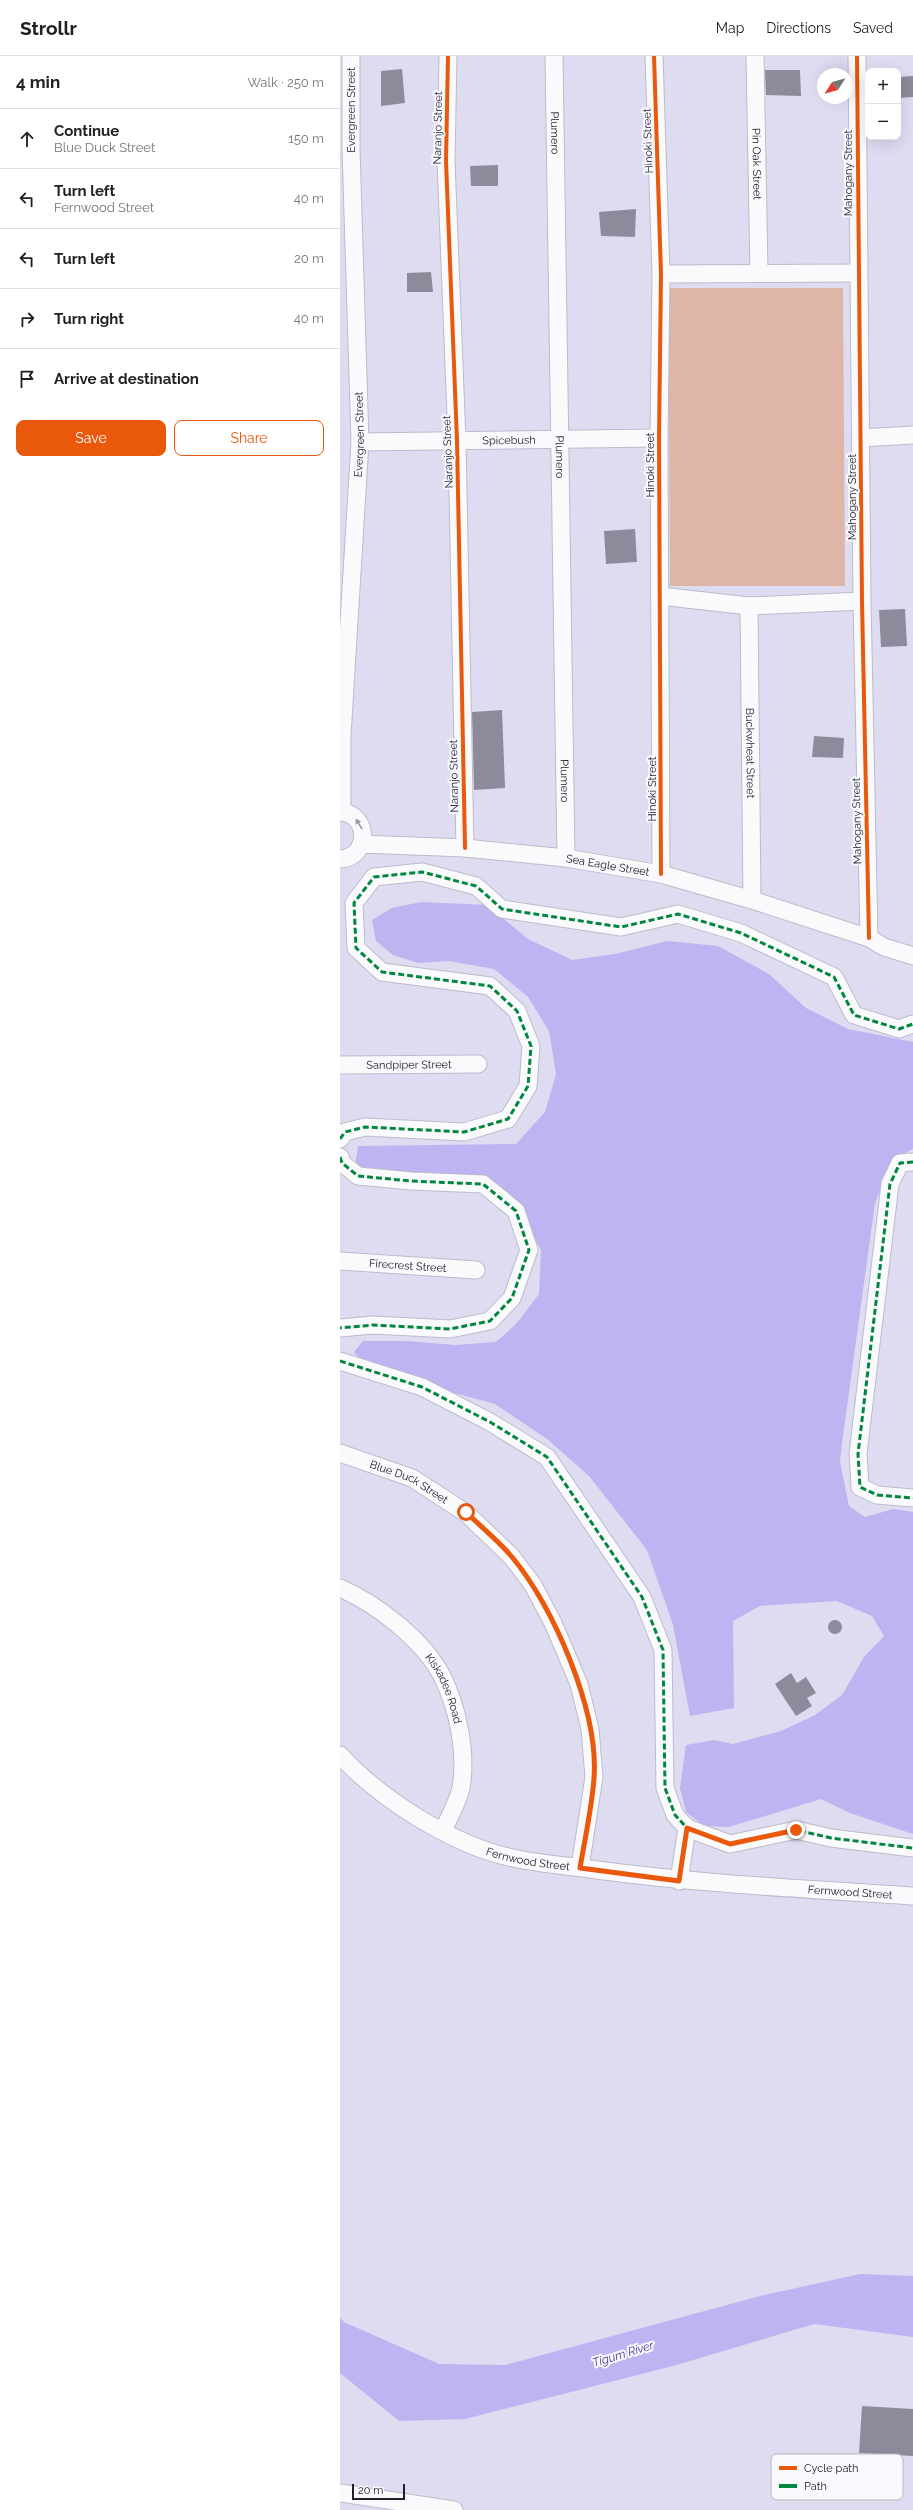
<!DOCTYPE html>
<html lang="en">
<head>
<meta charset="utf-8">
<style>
  body { margin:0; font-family:Raleway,sans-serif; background:#f2f2f2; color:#202124 }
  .controls { position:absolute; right:12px; top:12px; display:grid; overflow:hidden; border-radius:8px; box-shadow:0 4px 16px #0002 }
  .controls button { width:36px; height:36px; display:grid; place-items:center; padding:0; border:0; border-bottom:1px solid #e0e0e0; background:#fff; color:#202124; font:20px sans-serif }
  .compass { position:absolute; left:477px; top:12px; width:36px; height:36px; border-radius:50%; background:#fff; box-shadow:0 4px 16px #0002; rotate:234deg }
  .scale { position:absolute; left:12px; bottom:10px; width:53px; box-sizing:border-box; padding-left:4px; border:2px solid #21202e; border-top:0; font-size:11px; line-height:14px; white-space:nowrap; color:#21202e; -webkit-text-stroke:3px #f9f9fd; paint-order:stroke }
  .stop { position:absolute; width:12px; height:12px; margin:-9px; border:3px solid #ea580c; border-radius:50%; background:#fff }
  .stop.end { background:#ea580c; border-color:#fff; box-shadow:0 1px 4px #0008 }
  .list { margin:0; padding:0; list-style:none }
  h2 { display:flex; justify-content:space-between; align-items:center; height:52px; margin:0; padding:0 16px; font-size:17px }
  h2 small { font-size:13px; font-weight:400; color:#757577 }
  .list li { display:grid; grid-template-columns:26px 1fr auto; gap:12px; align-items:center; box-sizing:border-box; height:60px; padding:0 16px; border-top:1px solid #e0e0e0 }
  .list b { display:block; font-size:15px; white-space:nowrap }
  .list p { margin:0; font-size:13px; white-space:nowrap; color:#757577 }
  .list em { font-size:13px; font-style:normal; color:#757577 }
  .actions { display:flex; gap:8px; padding:12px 16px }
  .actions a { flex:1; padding:9px 0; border:1px solid #ea580c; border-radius:8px; text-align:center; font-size:14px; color:#ea580c }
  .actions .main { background:#ea580c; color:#fff }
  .icon { flex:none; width:22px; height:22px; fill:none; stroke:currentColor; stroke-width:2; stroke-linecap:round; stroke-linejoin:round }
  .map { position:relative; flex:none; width:573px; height:2454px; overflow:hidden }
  header { display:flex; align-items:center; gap:24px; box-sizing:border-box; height:56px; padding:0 20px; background:#fff; border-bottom:1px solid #e0e0e0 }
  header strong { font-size:19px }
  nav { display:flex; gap:22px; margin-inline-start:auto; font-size:14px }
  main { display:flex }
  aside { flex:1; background:#fff }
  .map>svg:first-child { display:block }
  .green { fill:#dfb5a8 }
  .water { fill:#bcb5f1 }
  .building { fill:#8d8b9b }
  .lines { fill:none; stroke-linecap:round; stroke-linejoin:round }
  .street-casing { stroke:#bcbbcb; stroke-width:19 }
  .path { stroke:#dbdbe2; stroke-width:2.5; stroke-dasharray:2 3; stroke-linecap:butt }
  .street { stroke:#fafafd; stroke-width:17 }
  .quiet { stroke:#00873e; stroke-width:3; stroke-dasharray:6 3; stroke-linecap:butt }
  .cycleway-casing { stroke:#f9f9fd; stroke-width:6 }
  .cycleway { stroke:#e8590c; stroke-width:4 }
  .oneway { fill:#9898a0 }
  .route { stroke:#ea580c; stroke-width:5 }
  .labels { text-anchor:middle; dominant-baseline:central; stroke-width:4; stroke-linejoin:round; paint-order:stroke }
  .street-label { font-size:11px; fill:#21202e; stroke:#f9f9fd }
  .water-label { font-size:12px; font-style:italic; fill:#4a368f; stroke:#f9f9fd }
  .key { fill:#f9f9fd; stroke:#b8b8bf; stroke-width:1 }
  .key-label { font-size:11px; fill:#21202e }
</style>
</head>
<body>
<header>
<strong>Strollr</strong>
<nav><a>Map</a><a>Directions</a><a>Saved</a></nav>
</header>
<main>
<aside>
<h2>4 min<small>Walk · 250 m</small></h2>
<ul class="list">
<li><svg class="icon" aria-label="ahead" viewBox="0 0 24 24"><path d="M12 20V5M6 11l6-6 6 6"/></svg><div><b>Continue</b><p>Blue Duck Street</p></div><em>150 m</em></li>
<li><svg class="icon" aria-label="left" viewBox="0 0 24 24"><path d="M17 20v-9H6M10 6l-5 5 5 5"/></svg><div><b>Turn left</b><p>Fernwood Street</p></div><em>40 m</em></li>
<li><svg class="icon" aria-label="left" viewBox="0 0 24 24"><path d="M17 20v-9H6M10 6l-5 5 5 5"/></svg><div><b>Turn left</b></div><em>20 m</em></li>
<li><svg class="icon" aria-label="right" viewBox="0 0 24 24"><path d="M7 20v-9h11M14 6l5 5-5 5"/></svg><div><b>Turn right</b></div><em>40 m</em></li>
<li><svg class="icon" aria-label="arrive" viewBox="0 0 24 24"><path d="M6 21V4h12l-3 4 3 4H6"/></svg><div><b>Arrive at destination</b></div></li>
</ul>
<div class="actions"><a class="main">Save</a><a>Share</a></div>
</aside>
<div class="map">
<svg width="573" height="2454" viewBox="0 0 573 2454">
  <rect width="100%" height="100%" fill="#dedcf1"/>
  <path class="green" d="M328,232h175l2,298h-175z"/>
  <path class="water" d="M81,846l66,3 41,34 44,21 43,-6 52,-13 51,5 51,28 37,34 42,21 65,13v107l-20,10 -18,44 -33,240 -2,19 9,44 16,11 28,-8 20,3v322l-63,-21 -29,-14 -92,28 -25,-1 -18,-14 -6,-24 6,-43 28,-5 19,4 48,-13 34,-16 27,-20 22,-38 20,-21 -12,-20 -35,-15 -77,5 -27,15 1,87 -44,8 -17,-91 -26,-75 -58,-74 -42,-37 -52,-35 -63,-17 -70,-24 -8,-11 9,-11h45l47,4 41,-3 20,-18 23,-30 2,-44 -24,-47 -37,-28 -75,-3 -50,-6 3,-20 158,-2 29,-32 11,-38 -7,-43 -21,-34 -34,-28 -45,-8 -31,2 -25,-8 -17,-14 -4,-21 20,-12z
    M520,2218l53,2v61l-99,-13 -141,42 -208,53 -66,2 -59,-48v-56l4,5 95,42 66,1 255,-69z"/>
  <path class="building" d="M62,13l3,34 -24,3v-35z
    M425,14h35l1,26 -35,-1z
    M573,20v21l-15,1v-21z
    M158,109v21h-27l-1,-20z
    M296,153l-1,28 -34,-1 -2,-24z
    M91,216l2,20h-26v-19z
    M295,473l2,33 -31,2 -2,-33z
    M565,553l2,37 -26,1 -2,-37z
    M162,654l3,78 -31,2 -2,-78z
    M474,680l30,2 -1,20 -31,-1z
    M488 1571a7 7 0 1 1 14 0a7 7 0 1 1-14 0Z
    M451,1617l6,10 9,-6 10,16 -9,5 5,8 -16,10 -21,-32z
    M522,2350l51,3v47l-54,-3z"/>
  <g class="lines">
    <g class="street-casing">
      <g id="street">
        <path d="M108,0l-2,105 11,280 8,407"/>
        <path id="s1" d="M214,0l12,802"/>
        <path d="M314,0l7,218 -2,164 2,436"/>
        <path id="s2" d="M415,0l4,217"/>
        <path d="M517,0l5,545 7,337"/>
        <path d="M321,218l196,-1"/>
        <path d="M521,382l52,-3"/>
        <path id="s3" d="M20,386l299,-4"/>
        <path d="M320,540l89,10 113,-5"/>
        <path id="s4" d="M409,550l3,294"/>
        <path d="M0,756c30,1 30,46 0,47"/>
        <path id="s5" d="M2,756v-76l18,-294 -9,-294v-92"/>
        <path id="s6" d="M21,788l104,4 101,10 95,16 91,26 117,38 15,9 29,9"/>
        <path id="s7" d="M0,1009l138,-1"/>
        <path d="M0,1083l5,-7 20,-5 99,5 44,-13 20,-33 3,-40 -14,-35 -27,-25 -108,-14 -26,-24 -2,-45 20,-26 48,-5 54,14 26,23 119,18 57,-13 63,19 93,44 20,38 45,14 14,-5"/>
        <path d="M0,1101l2,6 16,13 53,5 72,3 33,27 13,39 -17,48 -22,23 -40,8 -77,-4 -33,3"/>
        <path d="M573,1106l-13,1 -10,21 -32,270 2,33 17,8 36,3"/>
        <path id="s8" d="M0,1205l136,9"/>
        <path d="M0,1305l82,26 68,35 57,35 95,140 21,53 2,138 10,27 12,13 -8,53"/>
        <path id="s9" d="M0,1397l72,25 54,35 45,43 22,29 20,38 26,61 11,45 4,48 -14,90"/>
        <path id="s10" d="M0,1532c37,16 83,52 102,88 16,32 25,77 19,112 -3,14 -12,29 -18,43"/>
        <path id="s11" d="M0,1699c40,44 114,91 173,103 27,6 57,8 84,12 105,14 211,19 316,26"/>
        <path d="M347,1772l43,16 66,-14 35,8 82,10"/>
        <path d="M0,2437l114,17"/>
      </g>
    </g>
    <path class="path" d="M341,1670c38,-4 65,-9 99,-29"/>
    <use href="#street" class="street"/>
    <path class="quiet" d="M0,1083l5,-7 20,-5 99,5 44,-13 20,-33 3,-40 -14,-35 -27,-25 -108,-14 -26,-24 -2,-45 20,-26 48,-5 54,14 26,23 119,18 57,-13 63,19 93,44 20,38 45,14 14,-5
      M0,1101l2,6 16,13 53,5 72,3 33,27 13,39 -17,48 -22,23 -40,8 -77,-4 -33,3
      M573,1106l-13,1 -10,21 -32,270 2,33 17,8 36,3
      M0,1305l82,26 68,35 57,35 95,140 21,53 2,138 10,27 12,13 -8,53
      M347,1772l43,16 66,-14 35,8 82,10"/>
    <g class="cycleway-casing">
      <path id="cycleway" d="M108,0l-2,105 11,280 8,407
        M314,0l7,218 -2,164 2,436
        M517,0l5,545 7,337"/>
    </g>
    <use href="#cycleway" class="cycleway"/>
  </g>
  <defs><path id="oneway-solid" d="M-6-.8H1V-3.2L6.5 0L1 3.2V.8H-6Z"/></defs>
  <use class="oneway" href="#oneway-solid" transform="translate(19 768) rotate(-122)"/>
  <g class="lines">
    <path class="route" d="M126,1456c15,15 33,29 46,45 42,50 87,155 82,221 -2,29 -9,60 -14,90l99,13 8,-53 43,16 66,-14"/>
  </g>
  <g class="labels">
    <g class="street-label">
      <text transform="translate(11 54) rotate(-90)">Evergreen Street</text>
      <text transform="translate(98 72) rotate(-89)">Naranjo Street</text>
      <text stroke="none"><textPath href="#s1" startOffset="77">Plumero</textPath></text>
      <text transform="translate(308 85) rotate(-92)">Hinoki Street</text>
      <text stroke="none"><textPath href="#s2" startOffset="108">Pin Oak Street</textPath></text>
      <text transform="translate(508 117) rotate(-90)">Mahogany Street</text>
      <text stroke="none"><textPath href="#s5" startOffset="378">Evergreen Street</textPath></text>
      <text stroke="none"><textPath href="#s3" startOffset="149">Spicebush</textPath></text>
      <text transform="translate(108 396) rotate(-92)">Naranjo Street</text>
      <text stroke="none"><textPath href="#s1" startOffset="401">Plumero</textPath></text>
      <text transform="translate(310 409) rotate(-90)">Hinoki Street</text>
      <text transform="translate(512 441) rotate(-90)">Mahogany Street</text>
      <text stroke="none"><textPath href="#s4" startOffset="147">Buckwheat Street</textPath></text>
      <text transform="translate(114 720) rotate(-91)">Naranjo Street</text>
      <text stroke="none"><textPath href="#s1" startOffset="725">Plumero</textPath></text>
      <text transform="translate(312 733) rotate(-90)">Hinoki Street</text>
      <text transform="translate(517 765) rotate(-91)">Mahogany Street</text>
      <text stroke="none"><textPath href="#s6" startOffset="248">Sea Eagle Street</textPath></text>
      <text stroke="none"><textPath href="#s7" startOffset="69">Sandpiper Street</textPath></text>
      <text stroke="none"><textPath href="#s8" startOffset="68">Firecrest Street</textPath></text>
      <text stroke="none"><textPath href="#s9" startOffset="75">Blue Duck Street</textPath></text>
      <text stroke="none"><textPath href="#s10" startOffset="149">Kiskadee Road</textPath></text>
      <text stroke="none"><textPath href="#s11" startOffset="219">Fernwood Street</textPath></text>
      <text stroke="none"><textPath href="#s11" startOffset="543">Fernwood Street</textPath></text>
    </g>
    <g class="water-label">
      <text transform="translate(283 2298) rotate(-17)">Tigum River</text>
    </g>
  </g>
  <rect x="431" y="2398" width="132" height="46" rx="6" class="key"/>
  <rect x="439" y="2410" width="18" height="4" fill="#e8590c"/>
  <rect x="439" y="2428" width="18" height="4" fill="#00873e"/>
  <g class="key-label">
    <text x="464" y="2416">Cycle path</text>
    <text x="464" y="2434">Path</text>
  </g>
</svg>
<div class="controls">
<button>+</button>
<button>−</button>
</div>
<svg class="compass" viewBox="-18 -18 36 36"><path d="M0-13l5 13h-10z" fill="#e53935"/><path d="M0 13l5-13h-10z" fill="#757577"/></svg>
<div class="scale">20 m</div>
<div class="stop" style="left:126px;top:1456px"></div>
<div class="stop end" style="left:456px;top:1774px"></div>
</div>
</main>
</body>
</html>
